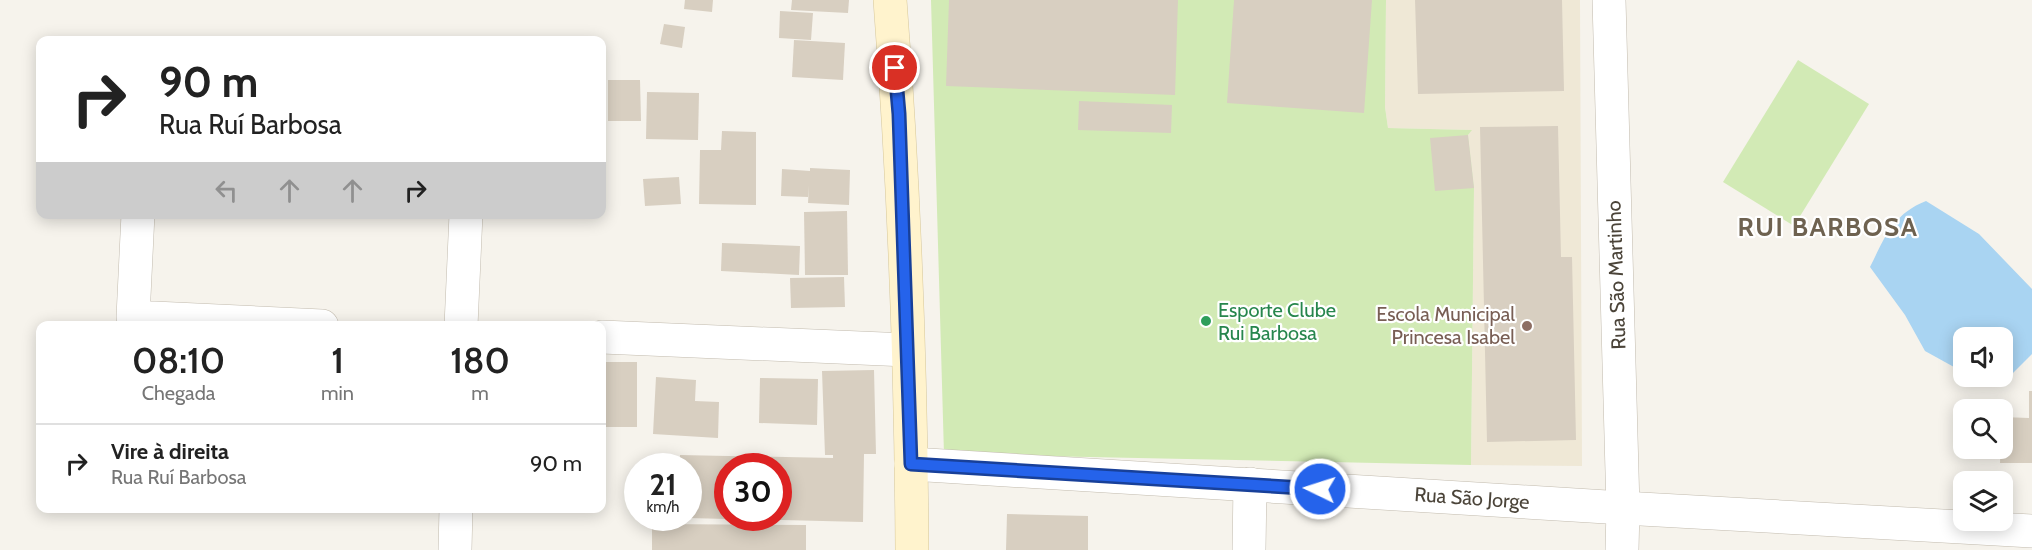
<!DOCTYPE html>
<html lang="pt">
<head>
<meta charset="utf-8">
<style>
	:root { --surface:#fff; --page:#f6f6f6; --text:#222; --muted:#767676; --line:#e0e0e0 }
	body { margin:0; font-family:Cabin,sans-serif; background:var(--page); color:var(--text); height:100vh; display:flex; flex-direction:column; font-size:22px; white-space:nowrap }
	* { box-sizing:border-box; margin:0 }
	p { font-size:20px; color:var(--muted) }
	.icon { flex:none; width:33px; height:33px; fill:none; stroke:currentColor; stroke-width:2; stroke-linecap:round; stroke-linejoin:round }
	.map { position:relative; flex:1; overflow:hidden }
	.panel { position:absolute; left:36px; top:321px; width:570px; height:192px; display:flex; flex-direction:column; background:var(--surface); border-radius:12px; box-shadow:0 3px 15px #0003 }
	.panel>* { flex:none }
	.top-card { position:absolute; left:36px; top:36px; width:570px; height:183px; border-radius:12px; box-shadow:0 3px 15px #0003; background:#fff; color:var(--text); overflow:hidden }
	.controls { position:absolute; left:1953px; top:327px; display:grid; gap:12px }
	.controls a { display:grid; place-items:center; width:60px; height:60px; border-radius:12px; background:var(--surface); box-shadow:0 3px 15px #0003; font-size:30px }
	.speed { position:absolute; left:624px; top:453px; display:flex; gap:12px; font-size:30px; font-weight:700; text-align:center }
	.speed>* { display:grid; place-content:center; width:78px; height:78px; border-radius:50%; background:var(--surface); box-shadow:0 3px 15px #0003; line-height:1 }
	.speed small { font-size:15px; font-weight:400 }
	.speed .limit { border:9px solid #d22; background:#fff; color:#111 }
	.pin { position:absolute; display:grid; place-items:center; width:51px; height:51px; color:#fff; margin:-26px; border:3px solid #fff; border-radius:50%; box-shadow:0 2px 6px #0007 }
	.me { position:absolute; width:66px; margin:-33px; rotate:274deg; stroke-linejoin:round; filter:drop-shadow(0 0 4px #0008) }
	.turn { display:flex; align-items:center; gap:21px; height:126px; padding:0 24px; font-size:27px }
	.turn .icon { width:78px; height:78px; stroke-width:2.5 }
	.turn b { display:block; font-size:42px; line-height:51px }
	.lanes { display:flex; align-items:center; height:57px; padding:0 24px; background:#0003; justify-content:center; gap:30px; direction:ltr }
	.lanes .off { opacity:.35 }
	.eta { display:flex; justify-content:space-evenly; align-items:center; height:102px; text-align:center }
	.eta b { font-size:36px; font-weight:600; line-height:42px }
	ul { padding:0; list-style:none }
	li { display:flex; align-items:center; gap:18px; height:78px; padding:0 24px; border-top:2px solid var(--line) }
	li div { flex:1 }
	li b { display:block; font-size:22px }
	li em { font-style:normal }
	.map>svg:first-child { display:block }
	.education { fill:#efe8d6 }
	.green { fill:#d2eab5 }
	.water { fill:#a9d4f2 }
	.building { fill:#d8cfc1 }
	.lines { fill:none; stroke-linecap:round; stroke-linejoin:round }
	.minor-casing { stroke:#c2bbae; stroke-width:34 }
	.secondary-casing { stroke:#d6c79b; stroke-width:34 }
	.minor { stroke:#fff; stroke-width:33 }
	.secondary { stroke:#fff3cd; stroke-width:33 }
	.route-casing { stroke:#184099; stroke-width:15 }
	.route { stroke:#2563eb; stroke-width:10 }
	.leisure-dot { fill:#2e9e5b; stroke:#fff; stroke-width:2 }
	.education-dot { fill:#8d6e63; stroke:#fff; stroke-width:2 }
	.labels { text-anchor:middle; stroke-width:4.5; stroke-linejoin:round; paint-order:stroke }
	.street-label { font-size:20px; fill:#4b4439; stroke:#fff }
	.leisure-label { font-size:20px; fill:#27864d; stroke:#fff; text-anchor:start }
	.education-label { font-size:20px; fill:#785e54; stroke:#fff; text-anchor:end }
	.district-label { font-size:26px; font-weight:bold; letter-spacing:1.5px; fill:#6e6250; stroke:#fff }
</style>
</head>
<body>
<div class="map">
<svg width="2032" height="550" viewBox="0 0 2032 550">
	<rect width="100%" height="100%" fill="#f6f3ec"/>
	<path class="education" d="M1386,0H1580L1582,466L1471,465L1474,188L1468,135L1471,130L1388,128L1385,107Z"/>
	<g class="green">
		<path d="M931,0H1386L1385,107L1388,128L1472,130L1468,135L1474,188L1471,465L944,454Z"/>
		<path d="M1798,60L1869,104L1794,226L1723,182Z"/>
	</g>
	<path class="water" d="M1926,201L1979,234L2032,289V354L2005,381L1981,377L2002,376V338H1964L1963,372L1925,351L1905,315L1870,267C1885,237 1893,214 1926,201Z"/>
	<g class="building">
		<path d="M685,0H713L712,12L684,9Z"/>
		<path d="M792,0H849L848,13L791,10Z"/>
		<path d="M949,0H1178L1175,95L946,86Z"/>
		<path d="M1234,0H1372L1364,113L1227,103Z"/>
		<path d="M1415,0H1562L1564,91L1418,94Z"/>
		<path d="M780,11L813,13L811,40L779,38Z"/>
		<path d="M664,24L685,27L682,48L660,44Z"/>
		<path d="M794,40L845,43L843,80L792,77Z"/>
		<path d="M608,80H640L641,121H608Z"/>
		<path d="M647,92L699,93L698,140L646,139Z"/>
		<path d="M1079,101L1172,105L1171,133L1078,130Z"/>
		<path d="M1558,126L1561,257H1572L1576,440L1487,442L1480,127Z"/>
		<path d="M722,131L756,132V205L699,204L700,150H721Z"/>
		<path d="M1468,135L1474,188L1435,191L1430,138Z"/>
		<path d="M810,168L850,170L849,205L808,203L809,185L808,197L781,196L782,169L810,171Z"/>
		<path d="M679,177L681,204L645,206L643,179Z"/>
		<path d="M847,211L848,275H805L804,212Z"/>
		<path d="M722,243L800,246L799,275L721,271Z"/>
		<path d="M844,277L845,307L791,308L790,278Z"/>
		<rect x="602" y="362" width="35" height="65"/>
		<path d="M874,370L876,454H864L863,522L736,519V518H778V466H728V519L688,518V466H680V455L833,458V455H825L822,371Z"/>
		<path d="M656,377L696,380L695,401L719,402L718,438L653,434Z"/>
		<path d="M760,378L818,379L817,425L759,423Z"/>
		<path d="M2029,391H2032V463H2000L2002,417L2029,418Z"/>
		<path d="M1007,514L1088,516V550H1006Z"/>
		<path d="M652,524L806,525V550H652Z"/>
	</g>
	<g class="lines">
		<g class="minor-casing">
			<g id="minor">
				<path d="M1609,0L1623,508L1622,550"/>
				<path d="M138,214L133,317L322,326"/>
				<path d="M461,326L466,214"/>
				<path d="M602,337L907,350"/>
				<path d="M911,464L1623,508L2032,531"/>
				<path d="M455,550L456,508"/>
				<path d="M1249,550L1250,484"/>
			</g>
		</g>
		<g class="secondary-casing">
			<path id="secondary" d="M890,0C904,183 911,367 912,550"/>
		</g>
		<use href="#minor" class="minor"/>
		<use href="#secondary" class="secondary"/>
	</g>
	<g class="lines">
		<g class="route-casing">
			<path id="route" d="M895,68L899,114L911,464L1320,489"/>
		</g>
		<use href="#route" class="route"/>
	</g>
	<circle class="leisure-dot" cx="1206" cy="321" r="6"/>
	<circle class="education-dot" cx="1527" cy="326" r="6"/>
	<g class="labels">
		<g class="street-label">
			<text transform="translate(1616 275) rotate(-92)" y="7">Rua São Martinho</text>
			<text transform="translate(1472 498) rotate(4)" y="7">Rua São Jorge</text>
		</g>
		<g class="leisure-label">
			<text x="1218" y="317">Esporte Clube<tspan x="1218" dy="23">Rui Barbosa</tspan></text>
		</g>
		<g class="education-label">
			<text x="1515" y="321">Escola Municipal<tspan x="1515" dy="23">Princesa Isabel</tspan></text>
		</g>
		<g class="district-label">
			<text x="1828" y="236">RUI BARBOSA</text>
		</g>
	</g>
</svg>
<div class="controls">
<a><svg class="icon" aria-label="sound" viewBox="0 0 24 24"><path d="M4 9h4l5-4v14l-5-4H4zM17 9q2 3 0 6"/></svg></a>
<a><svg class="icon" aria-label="search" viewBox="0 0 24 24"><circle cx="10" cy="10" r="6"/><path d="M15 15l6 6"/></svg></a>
<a><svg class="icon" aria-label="layers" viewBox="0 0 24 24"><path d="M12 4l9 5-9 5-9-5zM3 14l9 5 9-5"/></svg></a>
</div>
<div class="speed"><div>21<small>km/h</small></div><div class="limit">30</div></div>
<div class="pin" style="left:895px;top:68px;background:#d93025"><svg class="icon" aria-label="arrive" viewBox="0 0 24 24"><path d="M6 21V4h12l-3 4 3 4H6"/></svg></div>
<svg class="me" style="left:1320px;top:489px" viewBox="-20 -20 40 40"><circle r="17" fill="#2563eb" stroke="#fff" stroke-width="3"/><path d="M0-11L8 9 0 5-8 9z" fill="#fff"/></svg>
<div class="top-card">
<div class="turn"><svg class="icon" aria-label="right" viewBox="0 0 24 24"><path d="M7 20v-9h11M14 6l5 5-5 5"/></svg><div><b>90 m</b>Rua Ruí Barbosa</div></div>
<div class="lanes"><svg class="icon off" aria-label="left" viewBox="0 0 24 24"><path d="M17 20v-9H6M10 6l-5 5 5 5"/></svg><svg class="icon off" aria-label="ahead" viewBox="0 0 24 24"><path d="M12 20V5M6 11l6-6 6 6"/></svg><svg class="icon off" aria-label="ahead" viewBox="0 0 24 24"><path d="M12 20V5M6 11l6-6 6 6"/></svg><svg class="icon" aria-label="right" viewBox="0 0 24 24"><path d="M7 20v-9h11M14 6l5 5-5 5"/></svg></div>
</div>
<section class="panel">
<div class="eta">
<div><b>08:10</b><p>Chegada</p></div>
<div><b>1</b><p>min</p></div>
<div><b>180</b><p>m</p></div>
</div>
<ul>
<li><svg class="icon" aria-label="right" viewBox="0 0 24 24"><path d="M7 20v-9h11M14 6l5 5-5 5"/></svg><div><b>Vire à direita</b><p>Rua Ruí Barbosa</p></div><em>90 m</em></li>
</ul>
</section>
</div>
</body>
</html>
